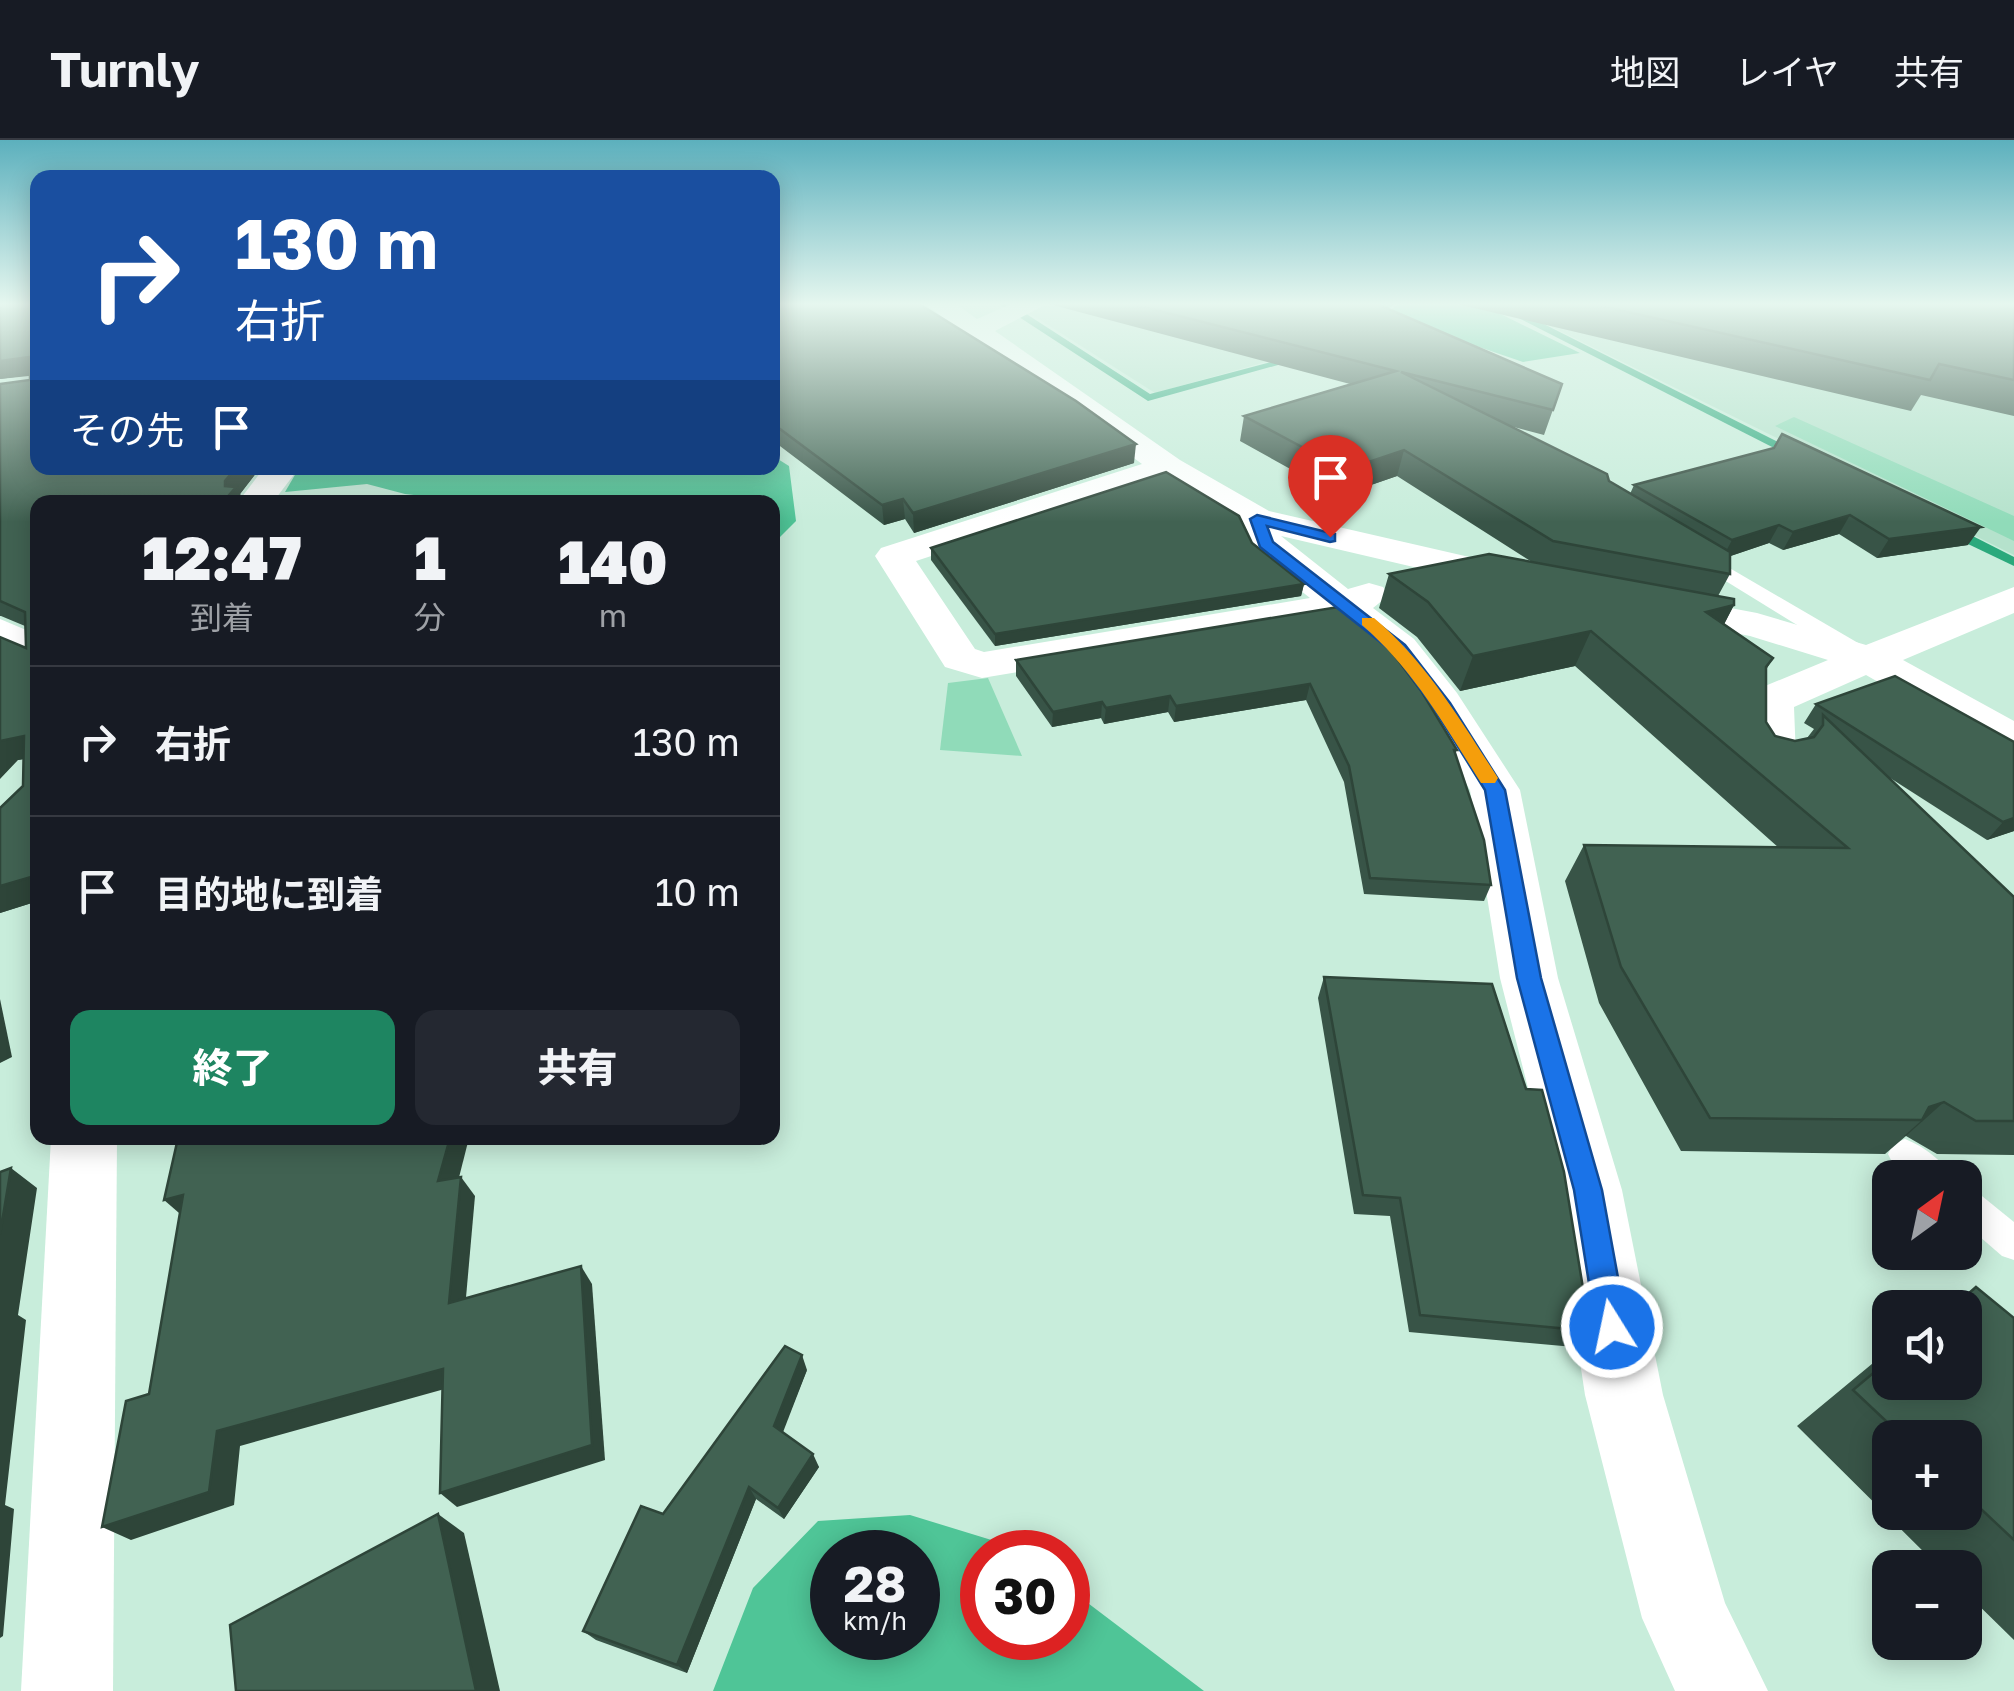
<!DOCTYPE html>
<html lang="ja">
<head>
<meta charset="utf-8">
<style>
	:root { --surface:#171b24; --page:#242831; --text:#f1f3f6; --muted:#9ea1a6; --line:#363941; --accent:#1e8561 }
	body { margin:0; font-family:"Golos Text","Noto Sans JP",sans-serif; background:var(--page); color:var(--text); height:100vh; display:flex; flex-direction:column; font-size:38px; white-space:nowrap }
	* { box-sizing:border-box; margin:0 }
	p { font-size:32px; color:var(--muted) }
	.icon { flex:none; width:55px; height:55px; fill:none; stroke:currentColor; stroke-width:2; stroke-linecap:round; stroke-linejoin:round }
	.map { position:relative; flex:1; overflow:hidden }
	.side { position:absolute; left:30px; top:355px; width:750px; height:650px; display:flex; flex-direction:column; background:var(--surface); border-radius:20px; box-shadow:0 5px 25px #0003 }
	.side>* { flex:none }
	.top-card { position:absolute; left:30px; top:30px; width:750px; height:305px; border-radius:20px; box-shadow:0 5px 25px #0003; background:#1a4fa0; color:#fff; overflow:hidden }
	.needle { width:65px; rotate:33deg }
	.buttons { position:absolute; left:1872px; top:1020px; display:grid; gap:20px }
	.buttons a { display:grid; place-items:center; width:110px; height:110px; border-radius:20px; background:var(--surface); box-shadow:0 5px 25px #0003; font-size:50px }
	.speed { position:absolute; left:810px; top:1390px; display:flex; gap:20px; font-size:50px; font-weight:700; text-align:center }
	.speed>* { display:grid; place-content:center; width:130px; height:130px; border-radius:50%; background:var(--surface); box-shadow:0 5px 25px #0003; line-height:1 }
	.speed small { font-size:25px; font-weight:400 }
	.speed .limit { border:15px solid #d22; background:#fff; color:#111 }
	.pin { position:absolute; display:grid; place-items:center; width:85px; height:85px; color:#fff; margin:-102px -42px; border-radius:50% 50% 50% 0; rotate:-45deg; box-shadow:0 0 10px #0007 }
	.pin .icon { rotate:45deg }
	.me { position:absolute; width:110px; margin:-55px; rotate:350deg; stroke-linejoin:round; filter:drop-shadow(0 0 8px #0008) }
	.turn { display:flex; align-items:center; gap:35px; height:210px; padding:0 40px; font-size:45px }
	.turn .icon { width:130px; height:130px; stroke-width:2.5 }
	.turn b { display:block; font-size:70px; line-height:85px }
	.then { display:flex; align-items:center; height:95px; padding:0 40px; background:#0003; gap:20px; font-size:38px }
	.eta { display:flex; justify-content:space-evenly; align-items:center; height:170px; text-align:center }
	.eta b { font-size:60px; font-weight:800; line-height:70px }
	.action { display:flex; gap:20px; margin-top:auto; padding:20px 40px }
	.action a { flex:1; height:115px; border-radius:20px; background:var(--accent); color:#fff; font-size:40px; font-weight:800; line-height:115px; text-align:center }
	.action a+a { background:var(--page); color:var(--text) }
	ul { padding:0; list-style:none }
	li { display:flex; align-items:center; gap:30px; height:150px; padding:0 40px; border-top:2px solid var(--line) }
	li div { flex:1 }
	li b { display:block; font-size:38px }
	li em { font-style:normal }
	header { display:flex; align-items:center; gap:60px; box-sizing:border-box; height:140px; padding:0 50px; background:var(--surface); border-bottom:2px solid var(--line) }
	header strong { font-size:48px }
	nav { display:flex; gap:55px; margin-inline-start:auto; font-size:35px }
	.map>svg:first-child { display:block }
	.built { fill:#b5e2cc }
	.green { fill:#90dbb9 }
	.forest { fill:#4fc597; fill-rule:evenodd }
	.lines { fill:none; stroke-linecap:round; stroke-linejoin:round }
	.stream { fill:#2ba97c; fill-rule:evenodd }
	.lane { fill:#fff; fill-rule:evenodd }
	.street { fill:#fff; fill-rule:evenodd }
	.wall { fill:#385447; fill-rule:evenodd }
	.shaded-wall { fill:#2e4539 }
	.building { fill:#416252; stroke:#2e4539; stroke-width:2.5 }
	.route { fill:#1a73e8; stroke:#114b97; stroke-width:2.5 }
	.slow { fill:#f59e0b }
</style>
</head>
<body>
<header>
<strong>Turnly</strong>
<nav><a>地図</a><a>レイヤ</a><a>共有</a></nav>
</header>
<div class="map">
<svg width="2014" height="1551" viewBox="0 0 2014 1551">
	<rect width="100%" height="100%" fill="#c8eddb"/>
	<g class="built">
		<path d="M1015,164H1381L1316,208L1155,253Z"/>
		<path d="M1505,164H2014V415Z"/>
	</g>
	<g class="green">
		<path d="M1794,277L2014,376V401L1775,286Z"/>
		<path d="M988,538L1022,616L940,610L948,543Z"/>
	</g>
	<g class="forest">
		<path d="M1399,164H1480L1580,213L1523,222L1447,196L1335,211Z"/>
		<path d="M773,316L789,326L796,381L773,404L772,362H476L405,354L367,344L285,352L299,328H772Z"/>
		<path d="M910,1375L1011,1406L1020,1412H982V1498H1068V1448L1204,1551H713L753,1448L818,1381ZM832,1412H918V1498H832Z"/>
	</g>
	<g class="lines">
		<g class="stream">
			<path d="M999,164H1011L1150,254L1298,215L1303,218L1148,261Z"/>
			<path d="M1383,164H1395L1365,185H1359V181Z"/>
			<path d="M1491,164H1504L1804,315L1794,318Z"/>
			<path d="M1945,387H1955L2014,417V426L1945,393Z"/>
		</g>
		<g class="lane">
			<path d="M1697,409L1865,507L1868,512L1865,517H1849L1690,419V411Z"/>
			<path d="M1905,999C1923,1006 1943,1020 1951,1038H1909L1893,1024L1888,1014L1893,1004Z"/>
			<path d="M1965,1047L1977,1052L2014,1082V1120L2002,1116L1965,1084Z"/>
		</g>
		<g class="street">
			<path d="M925,164H956L977,179L1011,164H1047L995,191L1180,320L1269,371L1526,430L1532,438L1526,446L1512,450L1281,396L1348,449L1369,443L1383,447L1389,455L1373,468L1414,499L1457,553L1520,650L1558,838L1622,1050L1663,1255L1725,1463L1768,1551H1675L1642,1478L1585,1255L1554,1050L1500,838L1470,650L1420,566L1384,517L1335,478L982,538L945,527L875,416L881,408L1142,324ZM1165,339L1240,385L1252,412L1310,458L984,512L975,509L916,421Z"/>
			<path d="M264,328H299L273,362H238Z"/>
			<path d="M2014,447V473L1903,520L2014,581V615L1997,610L1866,535L1794,567L1796,618L1789,629L1772,633L1755,629L1748,618L1749,562L1765,546L1828,520L1750,496L1642,475L1636,466L1642,457L1656,454L1757,473L1866,505Z"/>
			<path d="M0,479L38,495V526L0,509Z"/>
			<path d="M51,998H117L113,1551H21Z"/>
		</g>
	</g>
	<g class="wall">
		<path d="M38,164V328H260L240,354L244,362H38V761L0,773L2,667L23,646V619L18,620L26,508L25,486L1,476H0V244L30,240V235L0,239Z"/>
		<path d="M772,164L1134,323L914,393L905,379L884,385L772,300Z"/>
		<path d="M1049,164H1377L1562,244L1544,295L1510,286L1630,354L1634,345L1774,308L1968,405L1877,418L1839,394L1783,410L1769,403L1730,416V434L1718,456L1734,465L1724,484L1773,518L1766,530V582L1775,596L1795,601L1807,598L1814,589L1804,583L1816,564L2014,602V691L1987,700L1887,636L2014,757V1015L1937,1014L1906,996L1885,1014L1681,1011L1599,863L1565,741L1584,705L1779,708L1575,526L1460,551L1417,497L1379,468L1389,434L1532,422L1397,336L1339,356L1240,301L1244,276L1350,244Z"/>
		<path d="M1457,164H2014V276L1921,255L1911,271Z"/>
		<path d="M1252,403L1304,444L1301,456L995,506L931,420V408Z"/>
		<path d="M1338,467L1457,610L1455,614L1491,745L1484,761L1364,754L1344,642L1306,560L1174,582L1168,572L1104,584L1101,578L1052,587L1016,536V520Z"/>
		<path d="M1324,837L1590,1191L1574,1207L1409,1192L1390,1076L1354,1074L1318,858Z"/>
		<path d="M1976,1147L2014,1178V1500L1965,1452V1428H1940L1797,1286L1890,1209V1242L1965,1168H1946ZM1890,1298H1965V1372H1890Z"/>
		<path d="M807,1230L782,1292L819,1327L784,1379L756,1359L687,1533L596,1500L583,1491L663,1374Z"/>
	</g>
	<g class="shaded-wall">
		<path d="M30,217L38,235L0,239V221Z"/>
		<path d="M1136,304L1134,323L914,393L913,373Z"/>
		<path d="M1404,310L1397,336L1339,356L1345,330Z"/>
		<path d="M236,328H260L240,354L244,362H223L225,341Z"/>
		<path d="M903,359L905,379L884,385L882,365Z"/>
		<path d="M1850,375L1839,394L1783,410L1793,392Z"/>
		<path d="M1779,385L1769,403L1722,419L1732,400Z"/>
		<path d="M1981,387L1968,405L1877,418L1889,399Z"/>
		<path d="M1304,444L1301,456L995,506V494Z"/>
		<path d="M1734,465L1716,500L1706,472Z"/>
		<path d="M1591,491L1575,526L1460,551L1473,516Z"/>
		<path d="M1310,544L1306,560L1174,582L1176,566Z"/>
		<path d="M1170,556L1168,572L1104,584L1106,568Z"/>
		<path d="M1102,562L1101,578L1052,587L1053,572Z"/>
		<path d="M24,596L38,617L18,620L0,639V601Z"/>
		<path d="M2014,678V691L1987,700L2003,682Z"/>
		<path d="M38,735V761L0,773V746Z"/>
		<path d="M0,859L12,917L0,923Z"/>
		<path d="M1944,962L1906,996H1904L1922,980L1929,967Z"/>
		<path d="M450,998H469L453,1061L438,1041Z"/>
		<path d="M11,1028L37,1048L18,1175L26,1180L5,1365L14,1369L3,1496L0,1498V1094Z"/>
		<path d="M461,1037L475,1056L464,1180L449,1163Z"/>
		<path d="M183,1055L186,1079L164,1060Z"/>
		<path d="M581,1126L592,1144L605,1320L457,1367L440,1353Z"/>
		<path d="M802,1215L807,1230L780,1300L774,1286Z"/>
		<path d="M443,1229L459,1245L240,1306L234,1365L131,1400L102,1387L217,1291Z"/>
		<path d="M813,1314L819,1327L784,1379L778,1368Z"/>
		<path d="M749,1347L756,1359L687,1533L677,1525Z"/>
		<path d="M438,1374L464,1393L500,1551H476Z"/>
	</g>
	<g class="building">
		<path d="M0,164H38V328H236L225,341V346L236,347L223,362H38V735L0,746V668L23,646L24,596L0,601V497L26,508L25,472L0,461V244L30,240V217L0,221Z"/>
		<path d="M772,164H919L1076,261L1136,304L913,373L903,359L882,365L772,283Z"/>
		<path d="M1132,164H1377L1562,244L1553,270L1401,232L1607,334L1609,341L1730,412V434L1553,401L1404,310L1345,330L1244,276L1396,231Z"/>
		<path d="M1592,164H2014V240L1939,224L1930,240Z"/>
		<path d="M1782,294L1981,387L1889,399L1850,375L1793,392L1779,385L1732,400L1634,345L1774,308Z"/>
		<path d="M1166,332L1239,376L1252,403L1304,444L995,494L931,408Z"/>
		<path d="M1489,414L1734,459V465L1706,472L1773,518L1766,527V582L1775,596L1795,601L1814,597L1823,585V575L2014,757V981H1976L1944,962L1929,967L1922,980L1710,978L1621,827L1584,705L1848,708L1591,491L1473,516L1428,462L1389,434Z"/>
		<path d="M1338,467L1386,504L1422,552L1457,610H1454L1484,700L1491,745L1370,738L1349,626L1310,544L1176,566L1170,556L1106,568L1102,562L1053,572L1016,520Z"/>
		<path d="M1895,536L2014,602V678L2003,682L1816,564Z"/>
		<path d="M1324,837L1492,844L1526,949L1542,950L1564,1032L1590,1191L1420,1175L1400,1058L1363,1055Z"/>
		<path d="M178,998H450L438,1041L461,1037L449,1163L581,1126L592,1305L440,1353L443,1229L217,1291L209,1352L102,1387L126,1261L149,1254L183,1055L164,1060Z"/>
		<path d="M11,1028L0,1094V1032Z"/>
		<path d="M1976,1147L2014,1178V1400L1965,1354V1298H1904L1853,1250L1890,1219V1242H1965V1168H1952Z"/>
		<path d="M785,1206L802,1215L774,1286L813,1314L778,1368L749,1347L677,1525L583,1491L641,1366L663,1374Z"/>
		<path d="M438,1374L476,1551H236L230,1485Z"/>
	</g>
	<linearGradient id="sky" x2="0" y2="1"><stop stop-color="#5cb0bd"/><stop offset="0.43" stop-color="#e6f7ef"/><stop offset="1" stop-color="#e6f7ef" stop-opacity="0"/></linearGradient>
	<rect width="2014" height="382" fill="url(#sky)"/>
	<path class="route" d="M1257,375L1335,394V401L1330,402L1267,386L1273,402L1405,505L1450,563L1505,650L1541,838L1602,1050L1627,1187L1623,1198L1612,1202L1601,1198L1596,1187L1574,1050L1517,838L1485,650L1432,565L1393,512L1260,407L1250,379Z"/>
	<path class="slow" d="M1362,478H1374C1427,523 1461,581 1498,638L1495,643H1481C1445,586 1414,530 1362,485Z"/>
</svg>
<div class="buttons">
<a><svg class="needle" viewBox="-14 -14 28 28"><path d="M0-13l5 13h-10z" fill="#e53935"/><path d="M0 13l5-13h-10z" fill="#9ea1a6"/></svg></a>
<a><svg class="icon" aria-label="sound" viewBox="0 0 24 24"><path d="M4 9h4l5-4v14l-5-4H4zM17 9q2 3 0 6"/></svg></a>
<a>+</a>
<a>−</a>
</div>
<div class="speed"><div>28<small>km/h</small></div><div class="limit">30</div></div>
<div class="pin" style="left:1330px;top:397px;background:#d93025"><svg class="icon" aria-label="arrive" viewBox="0 0 24 24"><path d="M6 21V4h12l-3 4 3 4H6"/></svg></div>
<svg class="me" style="left:1612px;top:1187px" viewBox="-20 -20 40 40"><circle r="17" fill="#1a73e8" stroke="#fff" stroke-width="3"/><path d="M0-11L8 9 0 5-8 9z" fill="#fff"/></svg>
<div class="top-card">
<div class="turn"><svg class="icon" aria-label="right" viewBox="0 0 24 24"><path d="M7 20v-9h11M14 6l5 5-5 5"/></svg><div><b>130 m</b>右折</div></div>
<div class="then">その先<svg class="icon" aria-label="arrive" viewBox="0 0 24 24"><path d="M6 21V4h12l-3 4 3 4H6"/></svg></div>
</div>
<section class="side">
<div class="eta">
<div><b>12:47</b><p>到着</p></div>
<div><b>1</b><p>分</p></div>
<div><b>140</b><p>m</p></div>
</div>
<ul>
<li><svg class="icon" aria-label="right" viewBox="0 0 24 24"><path d="M7 20v-9h11M14 6l5 5-5 5"/></svg><div><b>右折</b></div><em>130 m</em></li>
<li><svg class="icon" aria-label="arrive" viewBox="0 0 24 24"><path d="M6 21V4h12l-3 4 3 4H6"/></svg><div><b>目的地に到着</b></div><em>10 m</em></li>
</ul>
<div class="action"><a>終了</a><a>共有</a></div>
</section>
</div>
</body>
</html>
